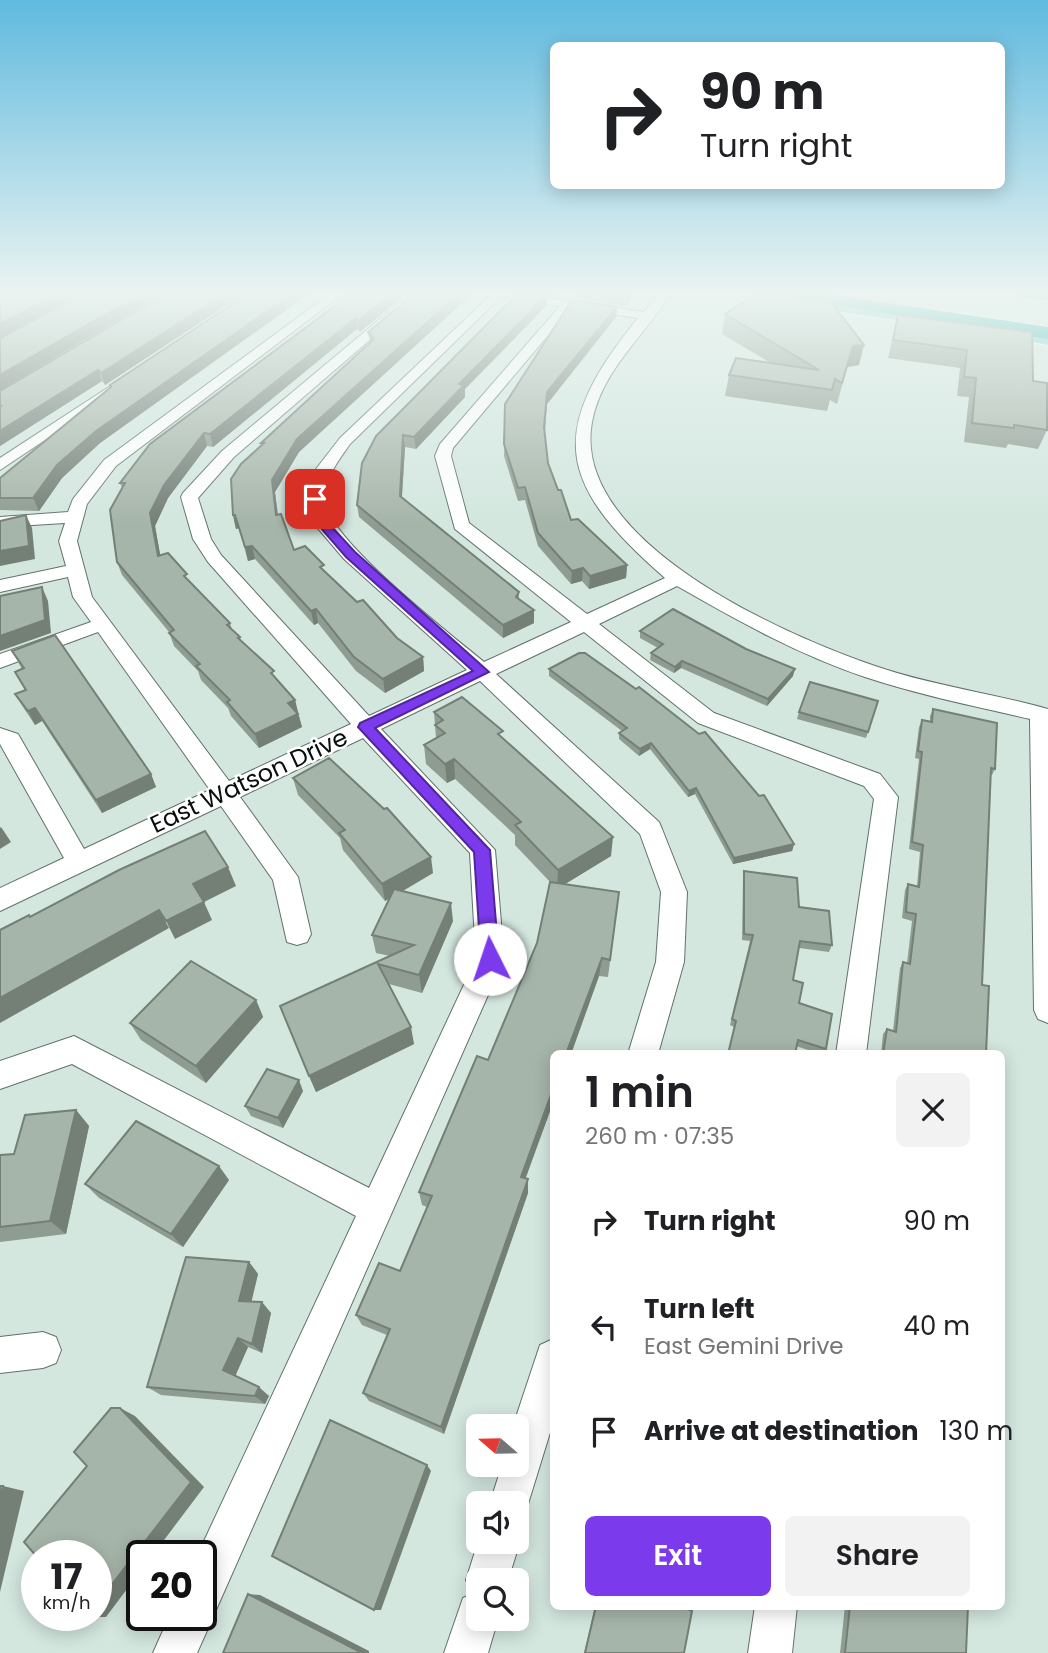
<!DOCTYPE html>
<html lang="en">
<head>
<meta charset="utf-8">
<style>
	:root { --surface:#fff; --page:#f2f2f2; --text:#202124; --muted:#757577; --accent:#7c3aed }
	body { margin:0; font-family:Poppins,sans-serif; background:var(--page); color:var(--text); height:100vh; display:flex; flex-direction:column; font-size:26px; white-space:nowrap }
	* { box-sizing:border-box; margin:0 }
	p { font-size:23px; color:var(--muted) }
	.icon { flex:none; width:38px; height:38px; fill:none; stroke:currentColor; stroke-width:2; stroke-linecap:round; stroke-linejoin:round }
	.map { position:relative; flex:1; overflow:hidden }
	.sheet { position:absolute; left:550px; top:1050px; width:455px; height:560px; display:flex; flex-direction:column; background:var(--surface); border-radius:10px; box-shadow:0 4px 18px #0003 }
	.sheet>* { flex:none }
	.banner { position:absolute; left:550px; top:42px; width:455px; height:147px; border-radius:10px; box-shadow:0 4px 18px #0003; background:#fff; color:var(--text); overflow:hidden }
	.needle { width:46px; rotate:290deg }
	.fabs { position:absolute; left:466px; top:1414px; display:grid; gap:14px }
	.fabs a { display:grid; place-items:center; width:63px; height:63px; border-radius:10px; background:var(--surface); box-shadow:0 4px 18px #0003; font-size:35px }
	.speed { position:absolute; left:21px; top:1540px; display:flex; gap:14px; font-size:35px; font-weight:700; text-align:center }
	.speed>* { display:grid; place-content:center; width:91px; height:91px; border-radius:50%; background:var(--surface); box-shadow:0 4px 18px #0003; line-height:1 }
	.speed small { font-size:18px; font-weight:400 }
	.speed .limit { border:4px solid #111; border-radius:10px; background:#fff; color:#111 }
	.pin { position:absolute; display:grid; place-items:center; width:60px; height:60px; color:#fff; margin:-30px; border-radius:14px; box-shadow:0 4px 10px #0006 }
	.me { position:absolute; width:77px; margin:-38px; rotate:356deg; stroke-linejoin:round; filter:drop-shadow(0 0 5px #0008) }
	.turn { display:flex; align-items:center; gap:24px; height:147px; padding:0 35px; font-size:32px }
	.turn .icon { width:91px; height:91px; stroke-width:2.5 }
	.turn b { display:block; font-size:49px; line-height:60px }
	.round { display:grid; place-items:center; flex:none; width:74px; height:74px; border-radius:10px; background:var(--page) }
	.headline { display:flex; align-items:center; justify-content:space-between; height:119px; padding:0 35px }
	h1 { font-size:42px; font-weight:600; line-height:52px }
	.primary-button { display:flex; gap:14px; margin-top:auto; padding:14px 35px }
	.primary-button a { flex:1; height:80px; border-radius:10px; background:var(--accent); color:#fff; font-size:28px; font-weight:600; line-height:80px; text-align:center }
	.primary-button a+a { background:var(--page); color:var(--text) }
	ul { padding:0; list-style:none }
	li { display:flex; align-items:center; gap:21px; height:105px; padding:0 35px }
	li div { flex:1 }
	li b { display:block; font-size:26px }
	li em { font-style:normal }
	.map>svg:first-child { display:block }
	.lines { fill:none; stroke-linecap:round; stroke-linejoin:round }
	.minor-casing { stroke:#60726a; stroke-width:2 }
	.major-casing { stroke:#fff; stroke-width:2 }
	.highway-casing { stroke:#fff; stroke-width:2 }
	.minor { fill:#fff; fill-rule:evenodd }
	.major { fill:#67cbc5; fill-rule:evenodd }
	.highway { fill:#02a89e; fill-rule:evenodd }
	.wall { fill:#8f9c91 }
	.shaded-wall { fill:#747f76 }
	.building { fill:#a6b5a9; stroke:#747f76; stroke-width:2 }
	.route { fill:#7c3aed; stroke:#51269a; stroke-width:2 }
	.labels { text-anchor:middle; stroke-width:5; stroke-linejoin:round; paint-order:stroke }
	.street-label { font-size:24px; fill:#070e0b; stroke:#fff }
</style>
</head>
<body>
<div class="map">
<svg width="1048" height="1653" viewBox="0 0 1048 1653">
	<rect width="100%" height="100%" fill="#d3e7df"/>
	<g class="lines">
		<g class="minor-casing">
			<g id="minor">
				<path d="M331,293H344L116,466L87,504L77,541L92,597L229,781L351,724L208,562L193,539L181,497L183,493L222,451L411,293H424L234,457L198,498L211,539L221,555L369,716L467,670L344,559L316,526L307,499L316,469L340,438L493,293H505L350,444C339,460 326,476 324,497C321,534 453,636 484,662L571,622L455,529L435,456L440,444L560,306L509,298V293L644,312L659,293H671C646,335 602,369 592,422C570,542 788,637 878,667C934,686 992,693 1048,709V1023L1038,1019L1034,1010L1030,719C975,706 919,695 865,677C799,655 738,621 677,586L599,624L714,713L880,774L898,797L866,1054H836L874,799L864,786L698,723L584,632L496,674L659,822L662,829L687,892L684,962L658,1054H628L656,962L661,892L640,834L480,681L381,729L495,850L504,959L216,1610L212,1612L214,1615L197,1653H153L170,1615H201V1556H197L356,1216L72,1064L0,1089V1061L74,1036L369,1188L476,959L470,853L363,738L240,797L298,877L311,934L307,942L297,945L287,942L273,880L221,806L0,911V888L64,858L0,744V728L18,734L84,849L210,790L98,632L0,668V654L91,622L73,597L68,577L0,592V580L66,566L59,541L65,523L0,527V517L68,512L73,499L104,460ZM571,308L638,318C546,431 557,484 665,578L587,614L469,523L451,456L453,448Z"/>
				<path d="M118,381L125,385L123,388L0,470V458Z"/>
				<path d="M43,1332L56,1337L61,1350L56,1363L43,1368L0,1373V1337Z"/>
				<path d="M553,1339V1423L524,1517L516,1521V1503H490L502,1465H516V1426H513L540,1345Z"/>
				<path d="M516,1534L520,1542L508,1580H478V1619H498L488,1653H444L463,1598L472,1594L466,1580L478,1542H516Z"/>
				<path d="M755,1606H797L792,1653H748Z"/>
			</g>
		</g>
		<g class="major-casing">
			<g id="major">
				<path d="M733,293H768L937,316L945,321L937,326L740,297Z"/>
				<path d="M993,325L1048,335V345L987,333L985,330Z"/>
			</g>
		</g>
		<g class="highway-casing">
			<g id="highway">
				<path d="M782,293H822L1048,327V339L791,298Z"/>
				<path d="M1015,293H1048V301L1018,297Z"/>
			</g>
		</g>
		<use href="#minor" class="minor"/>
		<use href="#major" class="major"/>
		<use href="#highway" class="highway"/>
	</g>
	<g class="wall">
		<path d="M167,293H245L105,385L102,381L0,446V391Z"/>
		<path d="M249,293H310L100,443L62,478L39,511L0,510V478L111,387L110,385Z"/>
		<path d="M352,293H407L360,332L357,329L213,447L207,446L168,498L155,526L160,555L190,581L230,623L232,630L240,637L241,641L295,700L302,727L259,748L231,716L228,708L201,680L198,671L174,646L169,632L122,575L117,562L122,488L120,483Z"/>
		<path d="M415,293H473L299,452L275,492L278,514L294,550L325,571L357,602L397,638L423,657L424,671L385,693L356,671L318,623L314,625L255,559L248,561L239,528L236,529L233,515L262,445L261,443L370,343L368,332Z"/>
		<path d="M535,293H559L556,296Z"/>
		<path d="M580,293H635L625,306L579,299Z"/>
		<path d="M546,306L465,389V397L416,449L405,447L402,497L519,592V599L534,610V623L503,638L359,517L357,505L362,463Z"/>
		<path d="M617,307L616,317L547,404L545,432L548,463L571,520L627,565L626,578L589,589L582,581L571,584L538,546L525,500L518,501L504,456L505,404Z"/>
		<path d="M725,314L859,365L847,367L837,404L830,400L827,411L725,396L729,375L769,362L722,334Z"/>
		<path d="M898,315L1033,381L1047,430L1038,449L1008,444L1006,448L964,442L969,397L957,396L960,368L888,358Z"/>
		<path d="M640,631L793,676L767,706L681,668L674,673L650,660L651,653L658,648L640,638Z"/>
		<path d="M12,651L151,774L156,787L102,813L42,721L35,725L23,707L15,694L25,690L15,672L22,669Z"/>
		<path d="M549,669L794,844L792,851L733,864L695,794L688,797L650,749L639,756L619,739V733L622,731L549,676Z"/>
		<path d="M933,709L995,769L992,775H991L982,985L986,1054H881L883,1034L887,1029L893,1031L900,968L903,962L907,963L912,921L902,918L905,890L908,884L917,886L920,852L909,849L919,759L915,758L919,727L922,720L930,722V716Z"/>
		<path d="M434,712L503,738L611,856L565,884L619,892L608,977L599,976L571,1054H553V1103L525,1178L528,1193L444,1434L369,1401L363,1393L387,1335L362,1325L356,1315L400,1271L427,1207L422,1205L419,1192L488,1060L537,943L551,883L515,845V835L455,779L447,783L426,764L424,745L436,738Z"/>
		<path d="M799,712L868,732L866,738L797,719Z"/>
		<path d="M293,778L433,873L403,891L453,921L422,993L389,984L414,1044L316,1092L280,1006L390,956L376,953L372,935L390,898L385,901L343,850L340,838L298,795Z"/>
		<path d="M744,871L799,907L832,945L829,952L799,948L793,980L799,1003L826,1049L824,1054H820L796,1046L795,1054H728L734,1027L730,1025L750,941L742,940L743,878Z"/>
		<path d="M256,1000L263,1017L206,1083L141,1040L130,1023Z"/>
		<path d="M303,1091L283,1128L251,1116L245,1106Z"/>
		<path d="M76,1110L89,1126L66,1234L0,1242V1155L14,1154Z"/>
		<path d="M229,1180L183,1247L99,1198L85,1184Z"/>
		<path d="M249,1262L258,1274L251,1301L271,1313L262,1353L248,1347L235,1376L269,1396L265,1404L161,1395L147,1387Z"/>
		<path d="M595,1606H682L684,1653H584Z"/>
		<path d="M845,1606H968L966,1653H840Z"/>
	</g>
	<g class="shaded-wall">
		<path d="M59,293H82L0,337V324Z"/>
		<path d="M143,293H164L0,390V375Z"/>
		<path d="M226,293H245L105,385L101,373Z"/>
		<path d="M293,293H310L100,443L62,478L39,511L33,498L57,465L96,431Z"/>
		<path d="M393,293H407L360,332L358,321Z"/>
		<path d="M460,293H473L299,452L275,492L279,528L276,515L272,480L297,439Z"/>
		<path d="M628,293H635L625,306V296Z"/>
		<path d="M546,296V306L465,389V397L416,449L414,437L465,378Z"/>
		<path d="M617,307L616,317L547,404L544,439L547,392Z"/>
		<path d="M356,318L357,329L213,447L210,434Z"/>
		<path d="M864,345L859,365L847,367L837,404L853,346Z"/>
		<path d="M98,370L102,381L0,446V431Z"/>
		<path d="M204,433L207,446L168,498L155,526L163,570L158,556L150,513L164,485Z"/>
		<path d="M403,435L405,447L401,508L400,496Z"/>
		<path d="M26,515L32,528L35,559L0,566V551Z"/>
		<path d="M233,515H235L239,528L236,529Z"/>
		<path d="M252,546L255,559L248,561L245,547Z"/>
		<path d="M627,565L626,578L589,589L590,576Z"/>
		<path d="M583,568L582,581L571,584L572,571Z"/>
		<path d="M42,587L48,601L51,633L0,651V636Z"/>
		<path d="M316,609L318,623L314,625L311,611Z"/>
		<path d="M534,610V623L503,638V625Z"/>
		<path d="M423,657L424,671L385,693L383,679Z"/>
		<path d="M682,661L681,668L674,673L675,667Z"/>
		<path d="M795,669L793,676L767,706L768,699Z"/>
		<path d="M295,700L298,713L292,717L288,703Z"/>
		<path d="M35,708L42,721L35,725L28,711Z"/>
		<path d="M298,714L302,727L259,748L255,734Z"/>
		<path d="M651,743L650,749L639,756L640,749Z"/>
		<path d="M454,759L455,779L447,783L445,764Z"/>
		<path d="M151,774L156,787L102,813L96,800Z"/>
		<path d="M696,788L695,794L688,797L689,791Z"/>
		<path d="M1,827L11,842L0,849V828Z"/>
		<path d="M613,837L611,856L557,889L558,870Z"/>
		<path d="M794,844L792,851L733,864L734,858Z"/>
		<path d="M431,857L433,873L385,901L382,884Z"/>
		<path d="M228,867L236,886L204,902L212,920L175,939L166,921L193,884Z"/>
		<path d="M451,903L453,921L422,993L419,975Z"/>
		<path d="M159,910L169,928L0,1023V998Z"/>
		<path d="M602,958L599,976L571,1054H566Z"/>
		<path d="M256,1000L263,1017L206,1083L196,1066Z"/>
		<path d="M411,1027L414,1044L316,1092L309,1076Z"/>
		<path d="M299,1080L303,1091L283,1128L278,1118Z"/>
		<path d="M553,1089V1103L521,1191V1177Z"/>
		<path d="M76,1110L89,1126L66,1234L50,1221Z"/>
		<path d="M219,1166L229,1180L183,1247L171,1234Z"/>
		<path d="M528,1179V1193L444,1434L441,1427Z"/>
		<path d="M249,1262L258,1274L249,1312L239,1301Z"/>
		<path d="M262,1302L271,1313L262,1353L252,1344Z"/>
		<path d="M238,1338L248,1347L234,1379L223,1370Z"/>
		<path d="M259,1387L269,1396L265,1404L255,1396Z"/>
		<path d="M120,1408L135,1416L204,1487L152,1556H142V1569L106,1617H87L89,1615H96V1605Z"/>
		<path d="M427,1465L431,1471L381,1610H374Z"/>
		<path d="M3,1486L24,1491L0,1592V1499Z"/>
		<path d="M248,1594L260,1595L369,1651V1653H362Z"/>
	</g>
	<g class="building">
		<path d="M3,293H59L0,324V294Z"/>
		<path d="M84,293H143L0,375V338Z"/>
		<path d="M167,293H226L101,373L98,370L0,431V407L1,406H0V391Z"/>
		<path d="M249,293H293L96,431L57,465L33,498H0V478L111,387L110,385Z"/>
		<path d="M352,293H393L358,321L356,318L210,434L204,433L164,485L150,513L158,556L168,553L187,574L184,576L230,623L227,625L240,637L238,638L274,671L271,673L295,700L288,703L298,714L255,734L227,702L230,700L196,666L200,664L169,633L174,630L117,562L110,510L125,483H120L150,444Z"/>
		<path d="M415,293H460L297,439L272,480L276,515L281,514L294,550L305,546L324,565L320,567L357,602L363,600L397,638L423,657L383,679L354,657L316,609L311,611L252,546L245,547L235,515H233L231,479L241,464L264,443H261L374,339L368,332Z"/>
		<path d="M518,293L546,296L465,378L459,384L464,385L414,437L403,435L400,496L519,592L516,597L534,610L503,625L357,505L362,463L376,436Z"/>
		<path d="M605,293H628L625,296Z"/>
		<path d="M758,293L831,302L864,345L853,346L842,383L835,379L832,390L729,375L736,358L819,370L725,314Z"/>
		<path d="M572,300L617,307L547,392L544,427L548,463L558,490H561L571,520L578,519L627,565L590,576L583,568L572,571L538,533L525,487L518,488L504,444L505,404Z"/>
		<path d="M898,315L1032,332L1033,381L1047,383V430L1014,425V428L972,423L976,378L964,377L967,350L893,340Z"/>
		<path d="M26,515L29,546L0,551V521Z"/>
		<path d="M42,587L45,620L0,636V596Z"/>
		<path d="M673,609L746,649L795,669L768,699L682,661L675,667L651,653L663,644L640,631Z"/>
		<path d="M55,635L151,774L96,800L35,708L28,711L15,694L26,690L15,672L24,668L12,651Z"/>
		<path d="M579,653H585L636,689L639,687L699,734L705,732L759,796L764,795L794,844L734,858L696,788L689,791L651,743L640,749L619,733L627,728L549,669Z"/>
		<path d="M810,682L878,701L868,732L799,712Z"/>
		<path d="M462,697L503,731L498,734L613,837L558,870L515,825L521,822L454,759L445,764L424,745L445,733L435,725L443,720L434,712Z"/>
		<path d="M933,709L997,723L995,769L991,768L982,985L989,986L986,1054H883L887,1029L896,1032L903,962L910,964L916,914L906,912L908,884L919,887L923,845L912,842L922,752L918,751L922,720L932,722Z"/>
		<path d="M329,758L384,809L387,808L431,857L382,884L339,833L345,830L293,778Z"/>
		<path d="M205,831L228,867L193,884L204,902L166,921L159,910L0,998V930L29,915L30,917L119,870Z"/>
		<path d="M744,871L797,878L799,907L829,911L832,945L800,941L793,980L803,983L799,1003L832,1014L826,1049L798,1040L795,1054H728L736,1021L732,1019L753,935L744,934Z"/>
		<path d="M550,882L619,892L610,960L602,958L566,1054H553V1089L521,1177L528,1179L441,1427L363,1393L390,1329L356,1315L379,1263L400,1271L432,1196L419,1192L477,1056L488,1060L537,943Z"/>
		<path d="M394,889L451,903L419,975L378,964L411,1027L309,1076L280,1006L414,945L372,935Z"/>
		<path d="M191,961L256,1000L196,1066L130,1023Z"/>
		<path d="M267,1069L299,1080L278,1118L245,1106Z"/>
		<path d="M76,1110L50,1221L0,1227V1155L14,1154L25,1115Z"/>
		<path d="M136,1121L219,1166L171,1234L85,1184Z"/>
		<path d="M186,1257L249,1262L239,1301L262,1302L252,1344L238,1338L223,1370L259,1387L255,1396L147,1387Z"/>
		<path d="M111,1408H120L191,1482L96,1605V1556H37V1557L24,1542L87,1466L74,1452Z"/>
		<path d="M330,1420L427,1465L374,1610L272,1556Z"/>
		<path d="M0,1486H3L0,1499Z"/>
		<path d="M248,1594L362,1653H223Z"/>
		<path d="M596,1606H682L692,1611L684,1653H585Z"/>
		<path d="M850,1606H968L966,1653H845Z"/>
	</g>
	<linearGradient id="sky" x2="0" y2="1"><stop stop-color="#60badf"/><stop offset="0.56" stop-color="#ebf4f1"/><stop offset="1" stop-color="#ebf4f1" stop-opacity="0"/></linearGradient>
	<rect width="1048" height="524" fill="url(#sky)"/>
	<path class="route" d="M315,496L320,499L330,525L355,552L489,672L375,728L490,850L499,959L496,965L490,967L484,965L481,959L474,852L358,727L360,723L473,671L346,557L319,526L310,499Z"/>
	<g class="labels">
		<g class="street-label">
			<text transform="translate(249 781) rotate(-25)" y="8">East Watson Drive</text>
		</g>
	</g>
</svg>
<div class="fabs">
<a><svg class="needle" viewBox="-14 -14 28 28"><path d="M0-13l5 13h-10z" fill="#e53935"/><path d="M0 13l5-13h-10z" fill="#757577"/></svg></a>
<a><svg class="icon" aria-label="sound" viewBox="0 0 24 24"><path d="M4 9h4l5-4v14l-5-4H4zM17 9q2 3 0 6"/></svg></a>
<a><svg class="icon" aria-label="search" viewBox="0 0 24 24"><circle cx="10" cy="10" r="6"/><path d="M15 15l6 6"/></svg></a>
</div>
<div class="speed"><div>17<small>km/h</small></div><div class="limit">20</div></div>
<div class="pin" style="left:315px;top:499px;background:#d93025"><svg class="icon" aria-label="arrive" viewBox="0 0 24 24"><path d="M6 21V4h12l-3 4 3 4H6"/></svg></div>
<svg class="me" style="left:490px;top:959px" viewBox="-20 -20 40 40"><circle r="19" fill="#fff"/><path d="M0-13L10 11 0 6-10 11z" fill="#7c3aed"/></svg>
<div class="banner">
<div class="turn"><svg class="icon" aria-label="right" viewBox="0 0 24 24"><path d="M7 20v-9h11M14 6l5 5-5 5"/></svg><div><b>90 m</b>Turn right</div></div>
</div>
<section class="sheet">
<div class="headline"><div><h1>1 min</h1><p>260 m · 07:35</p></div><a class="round"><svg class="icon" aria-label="close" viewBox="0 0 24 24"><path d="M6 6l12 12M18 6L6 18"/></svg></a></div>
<ul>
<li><svg class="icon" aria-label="right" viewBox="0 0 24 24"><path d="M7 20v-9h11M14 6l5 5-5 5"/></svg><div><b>Turn right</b></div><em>90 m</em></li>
<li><svg class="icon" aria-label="left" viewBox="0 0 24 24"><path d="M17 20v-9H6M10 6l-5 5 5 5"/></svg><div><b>Turn left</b><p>East Gemini Drive</p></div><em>40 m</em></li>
<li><svg class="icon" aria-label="arrive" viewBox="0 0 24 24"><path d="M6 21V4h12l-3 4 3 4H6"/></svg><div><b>Arrive at destination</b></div><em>130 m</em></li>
</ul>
<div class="primary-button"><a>Exit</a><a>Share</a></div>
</section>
</div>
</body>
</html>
